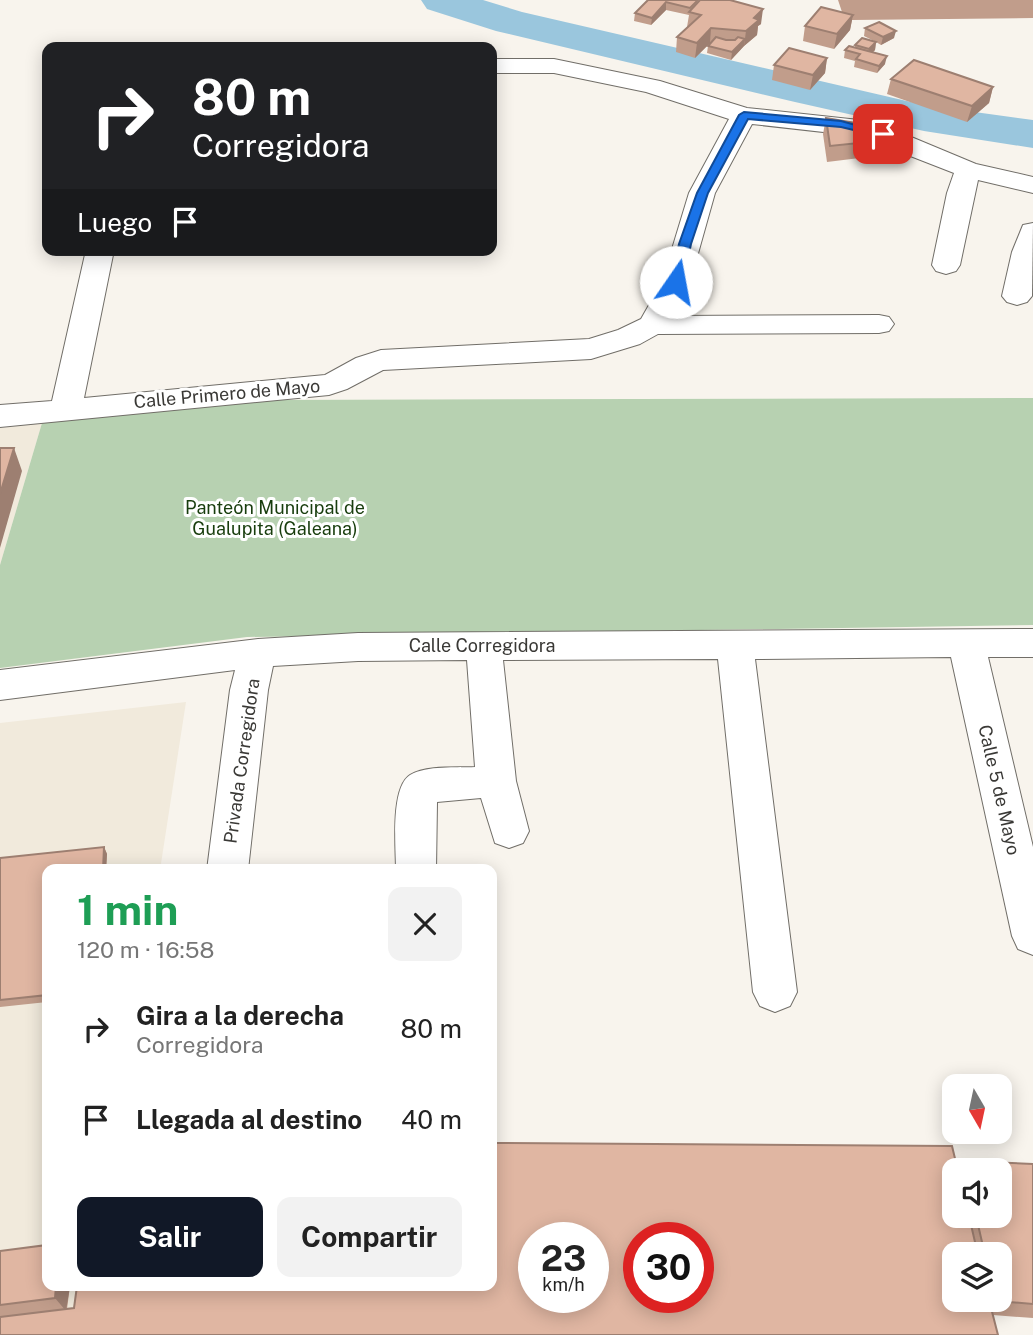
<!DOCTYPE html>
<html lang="es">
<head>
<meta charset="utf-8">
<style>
	:root { --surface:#fff; --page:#f2f2f2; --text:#222; --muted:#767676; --accent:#111827 }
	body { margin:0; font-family:"Public Sans",sans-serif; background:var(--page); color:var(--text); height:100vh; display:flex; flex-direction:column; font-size:26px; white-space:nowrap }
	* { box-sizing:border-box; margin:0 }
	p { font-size:23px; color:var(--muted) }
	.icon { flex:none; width:38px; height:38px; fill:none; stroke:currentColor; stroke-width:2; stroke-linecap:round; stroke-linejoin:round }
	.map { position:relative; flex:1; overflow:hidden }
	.panel { position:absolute; left:42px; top:864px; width:455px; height:427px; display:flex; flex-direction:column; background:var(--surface); border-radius:14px; box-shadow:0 4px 18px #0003 }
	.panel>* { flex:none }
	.top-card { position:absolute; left:42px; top:42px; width:455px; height:214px; border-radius:14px; box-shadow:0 4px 18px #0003; background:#202124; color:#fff; overflow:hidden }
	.needle { width:46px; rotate:171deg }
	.buttons { position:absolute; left:942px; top:1074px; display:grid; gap:14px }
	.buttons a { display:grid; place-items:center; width:70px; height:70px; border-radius:14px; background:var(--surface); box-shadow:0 4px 18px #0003; font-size:35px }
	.speed { position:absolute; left:518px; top:1222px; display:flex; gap:14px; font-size:35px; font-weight:700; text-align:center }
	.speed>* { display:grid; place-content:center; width:91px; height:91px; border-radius:50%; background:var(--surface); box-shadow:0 4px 18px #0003; line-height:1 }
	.speed small { font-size:18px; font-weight:400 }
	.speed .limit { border:10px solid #d22; background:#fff; color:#111 }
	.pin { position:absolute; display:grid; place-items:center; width:60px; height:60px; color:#fff; margin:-30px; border-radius:14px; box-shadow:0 4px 10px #0006 }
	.me { position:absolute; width:77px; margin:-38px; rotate:12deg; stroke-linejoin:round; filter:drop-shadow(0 0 5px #0008) }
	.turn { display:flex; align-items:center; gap:24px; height:147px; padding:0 35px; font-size:32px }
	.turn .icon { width:91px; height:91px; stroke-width:2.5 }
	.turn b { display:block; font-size:49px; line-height:60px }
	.then { display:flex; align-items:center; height:66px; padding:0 35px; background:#0003; gap:14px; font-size:26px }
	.round { display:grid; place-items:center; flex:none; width:74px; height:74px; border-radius:14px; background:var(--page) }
	.overview { display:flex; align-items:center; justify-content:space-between; height:119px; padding:0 35px }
	h1 { font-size:42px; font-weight:700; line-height:52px; color:#1e9e55 }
	.cta { display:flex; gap:14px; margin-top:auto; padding:14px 35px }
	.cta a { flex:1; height:80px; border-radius:14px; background:var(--accent); color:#fff; font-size:28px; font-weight:700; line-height:80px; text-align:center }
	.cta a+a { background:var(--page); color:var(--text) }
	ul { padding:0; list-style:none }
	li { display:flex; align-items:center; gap:21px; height:91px; padding:0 35px }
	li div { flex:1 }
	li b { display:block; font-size:26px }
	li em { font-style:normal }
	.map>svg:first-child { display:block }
	.built { fill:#f1eadc }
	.green { fill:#b7d1b1 }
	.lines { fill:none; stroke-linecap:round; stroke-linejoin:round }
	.river { fill:#9ac6dd; fill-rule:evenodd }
	.minor-casing { stroke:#716e68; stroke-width:2 }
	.minor { fill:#fff; fill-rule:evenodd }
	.wall { fill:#c19d8b; fill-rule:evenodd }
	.shaded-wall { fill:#9d7f71 }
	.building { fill:#e0b6a2; stroke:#9d7f71; stroke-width:2; fill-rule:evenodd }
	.route { fill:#1a73e8; stroke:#114b97; stroke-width:2 }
	.labels { text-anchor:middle; stroke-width:6; stroke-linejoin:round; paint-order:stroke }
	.street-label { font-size:18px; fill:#3a3936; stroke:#fff }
	.park-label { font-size:18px; fill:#183d0d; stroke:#fff }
</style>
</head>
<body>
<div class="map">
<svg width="1033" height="1335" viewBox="0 0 1033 1335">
	<rect width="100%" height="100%" fill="#f8f4ed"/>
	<g class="built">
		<path d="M42,423L0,565V428Z"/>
		<path d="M186,702L160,870H47V1286H94L88,1325L0,1335V723Z"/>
	</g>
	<path class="green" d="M1033,398V625L247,637L0,668V565L42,423L267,400Z"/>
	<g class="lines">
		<path class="river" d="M421,0H483L522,12L924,105L1033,120V148L924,131L795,102L496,31L427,9Z"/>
		<g class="minor-casing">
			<g id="minor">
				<path d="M492,59H554L660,81L747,108L859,120L892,129L976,164L1033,177V193L978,180L960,265L956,271L946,274L936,271L932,265L947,193L954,173L859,136L752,124L715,193L690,282L673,316L879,315L889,317L894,324L889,331L879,333L658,334L640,344L591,359L383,370L347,389L329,395L0,427V405L52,401L86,250H114L84,398L325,375L356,358L381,350L589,339L618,330L641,319L662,282L689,193L729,119L646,92L554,73H492Z"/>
				<path d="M1033,223L1032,296L1027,302L1017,305L1007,302L1002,296L1012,252L1023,225Z"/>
				<path d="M1033,629V657H988L1033,847V955L1018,949L1012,936L951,657L755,659L797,992L790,1006L775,1012L760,1006L753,992L718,659L503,660L516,781L529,831L523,843L509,848L495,843L481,798L437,802L436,870H396C396,848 390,788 410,775C427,765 457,768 475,767L467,660L358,661L273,666L268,690L248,870H207L230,690L235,670L0,700V670L258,639L358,633Z"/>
			</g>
		</g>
		<use href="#minor" class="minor"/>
	</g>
	<g class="wall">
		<path d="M648,0L699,2L761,24L758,26L757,35L744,46L731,60L707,53L708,46L710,43L695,58L676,52L677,37L687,27L689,15L666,10L651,25L634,21L635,13Z"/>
		<path d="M838,0H1033V18L852,20L850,30L834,49L803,41L805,26L842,12Z"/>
		<path d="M865,28L894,38L881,45L876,42L875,50L873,52L885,64L877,73L854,67L855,61L844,58L845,50L855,47V45L876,42L864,36Z"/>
		<path d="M827,58L825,73L810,90L772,80L774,65Z"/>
		<path d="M891,79L993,87L989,103L967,122L887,94Z"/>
		<path d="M826,118L888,140L884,155L827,162L823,134Z"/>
		<path d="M104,847L107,854L106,870H47V1002L0,1007V858Z"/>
		<path d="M962,1161L1033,1164V1318L993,1315L0,1335V1251L70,1286L67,1309L957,1168ZM954,1171H999V1216H954ZM954,1255H999V1300H954Z"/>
	</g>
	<g class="shaded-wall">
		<path d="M666,2V10L651,25L652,18Z"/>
		<path d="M763,9L761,24L758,26L757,35L744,46L746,31L754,18Z"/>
		<path d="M853,15L850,30L834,49L837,34Z"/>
		<path d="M711,28L710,43L695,58L697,43Z"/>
		<path d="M896,31L894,38L881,45L883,37Z"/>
		<path d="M745,39L744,46L731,60L732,52Z"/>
		<path d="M876,42L875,50L868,57L869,49Z"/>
		<path d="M887,56L885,64L877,73L879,66Z"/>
		<path d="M827,58L825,73L810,90L813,75Z"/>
		<path d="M993,87L989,103L967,122L972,106Z"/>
		<path d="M14,448L22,471L0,548V494Z"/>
		<path d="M104,847L107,854L106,870H103Z"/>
		<path d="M56,1286H70L66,1311L55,1298Z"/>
	</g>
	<g class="building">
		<path d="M648,0H698L690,8L666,2L652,18L635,13Z"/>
		<path d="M700,0H730L763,9L754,18L759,20L746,31L711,28L697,43L677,37L701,15L689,12Z"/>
		<path d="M821,7L853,15L837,34L805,26Z"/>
		<path d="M879,22L896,31L883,37L865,28Z"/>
		<path d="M716,37L726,40H735L738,37L745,39L732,52L708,46Z"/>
		<path d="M862,38L876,42L869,49L855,45Z"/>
		<path d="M849,46L887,56L879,66L856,59L860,54L845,50Z"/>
		<path d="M789,48L827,58L813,75L774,65Z"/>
		<path d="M914,60L993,87L972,106L891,79Z"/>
		<path d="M826,118L879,127L888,140L830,146Z"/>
		<path d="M0,448H14L0,494Z"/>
		<path d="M104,847L103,870H47V995L0,1000V858Z"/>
		<path d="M492,1143L952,1146L958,1171H954V1216H969L978,1255H954V1300H989L998,1335H0V1317L74,1308L77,1286H492ZM534,1237H593V1297H534ZM639,1237H698V1297H639Z"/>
		<path d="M962,1161L1033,1164V1304L997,1301L999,1300V1255H985L976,1216H999V1171H965Z"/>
		<path d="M47,1245V1286H56L55,1298L0,1305V1251Z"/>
	</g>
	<path class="route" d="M744,112L841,121L889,134L883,137L841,127L748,119L708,193L691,244L683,282L681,285H672L670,282L679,244L697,193L739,115Z"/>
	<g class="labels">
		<g class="street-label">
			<text transform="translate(227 394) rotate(-5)" y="6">Calle Primero de Mayo</text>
			<text x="482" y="652">Calle Corregidora</text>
			<text transform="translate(242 761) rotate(-82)" y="6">Privada Corregidora</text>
			<text transform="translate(999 790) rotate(77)" y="6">Calle 5 de Mayo</text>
		</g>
		<g class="park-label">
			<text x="275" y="514">Panteón Municipal de<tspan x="275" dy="21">Gualupita (Galeana)</tspan></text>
		</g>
	</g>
</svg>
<div class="buttons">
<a><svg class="needle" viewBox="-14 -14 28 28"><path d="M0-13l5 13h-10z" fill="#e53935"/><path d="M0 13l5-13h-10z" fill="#767676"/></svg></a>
<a><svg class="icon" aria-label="sound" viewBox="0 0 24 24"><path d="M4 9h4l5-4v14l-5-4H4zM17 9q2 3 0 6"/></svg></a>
<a><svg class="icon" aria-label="layers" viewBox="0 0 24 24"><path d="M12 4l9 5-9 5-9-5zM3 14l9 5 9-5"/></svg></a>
</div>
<div class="speed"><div>23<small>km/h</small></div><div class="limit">30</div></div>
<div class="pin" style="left:883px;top:134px;background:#d93025"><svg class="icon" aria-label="arrive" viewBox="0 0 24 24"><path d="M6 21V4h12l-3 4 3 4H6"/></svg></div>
<svg class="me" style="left:676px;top:282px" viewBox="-20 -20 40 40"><circle r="19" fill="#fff"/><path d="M0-13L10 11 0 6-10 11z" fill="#1a73e8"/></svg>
<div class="top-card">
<div class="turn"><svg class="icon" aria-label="right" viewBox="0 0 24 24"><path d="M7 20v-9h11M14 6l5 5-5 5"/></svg><div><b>80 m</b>Corregidora</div></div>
<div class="then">Luego<svg class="icon" aria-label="arrive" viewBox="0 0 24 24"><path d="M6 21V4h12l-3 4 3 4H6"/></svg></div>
</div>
<section class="panel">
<div class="overview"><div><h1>1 min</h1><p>120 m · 16:58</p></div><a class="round"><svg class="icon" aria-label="close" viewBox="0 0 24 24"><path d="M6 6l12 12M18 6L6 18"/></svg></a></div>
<ul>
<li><svg class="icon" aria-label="right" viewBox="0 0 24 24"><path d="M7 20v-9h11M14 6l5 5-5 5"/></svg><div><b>Gira a la derecha</b><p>Corregidora</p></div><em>80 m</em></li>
<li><svg class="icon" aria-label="arrive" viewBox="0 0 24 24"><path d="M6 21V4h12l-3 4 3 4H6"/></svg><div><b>Llegada al destino</b></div><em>40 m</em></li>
</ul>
<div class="cta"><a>Salir</a><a>Compartir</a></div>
</section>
</div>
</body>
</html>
